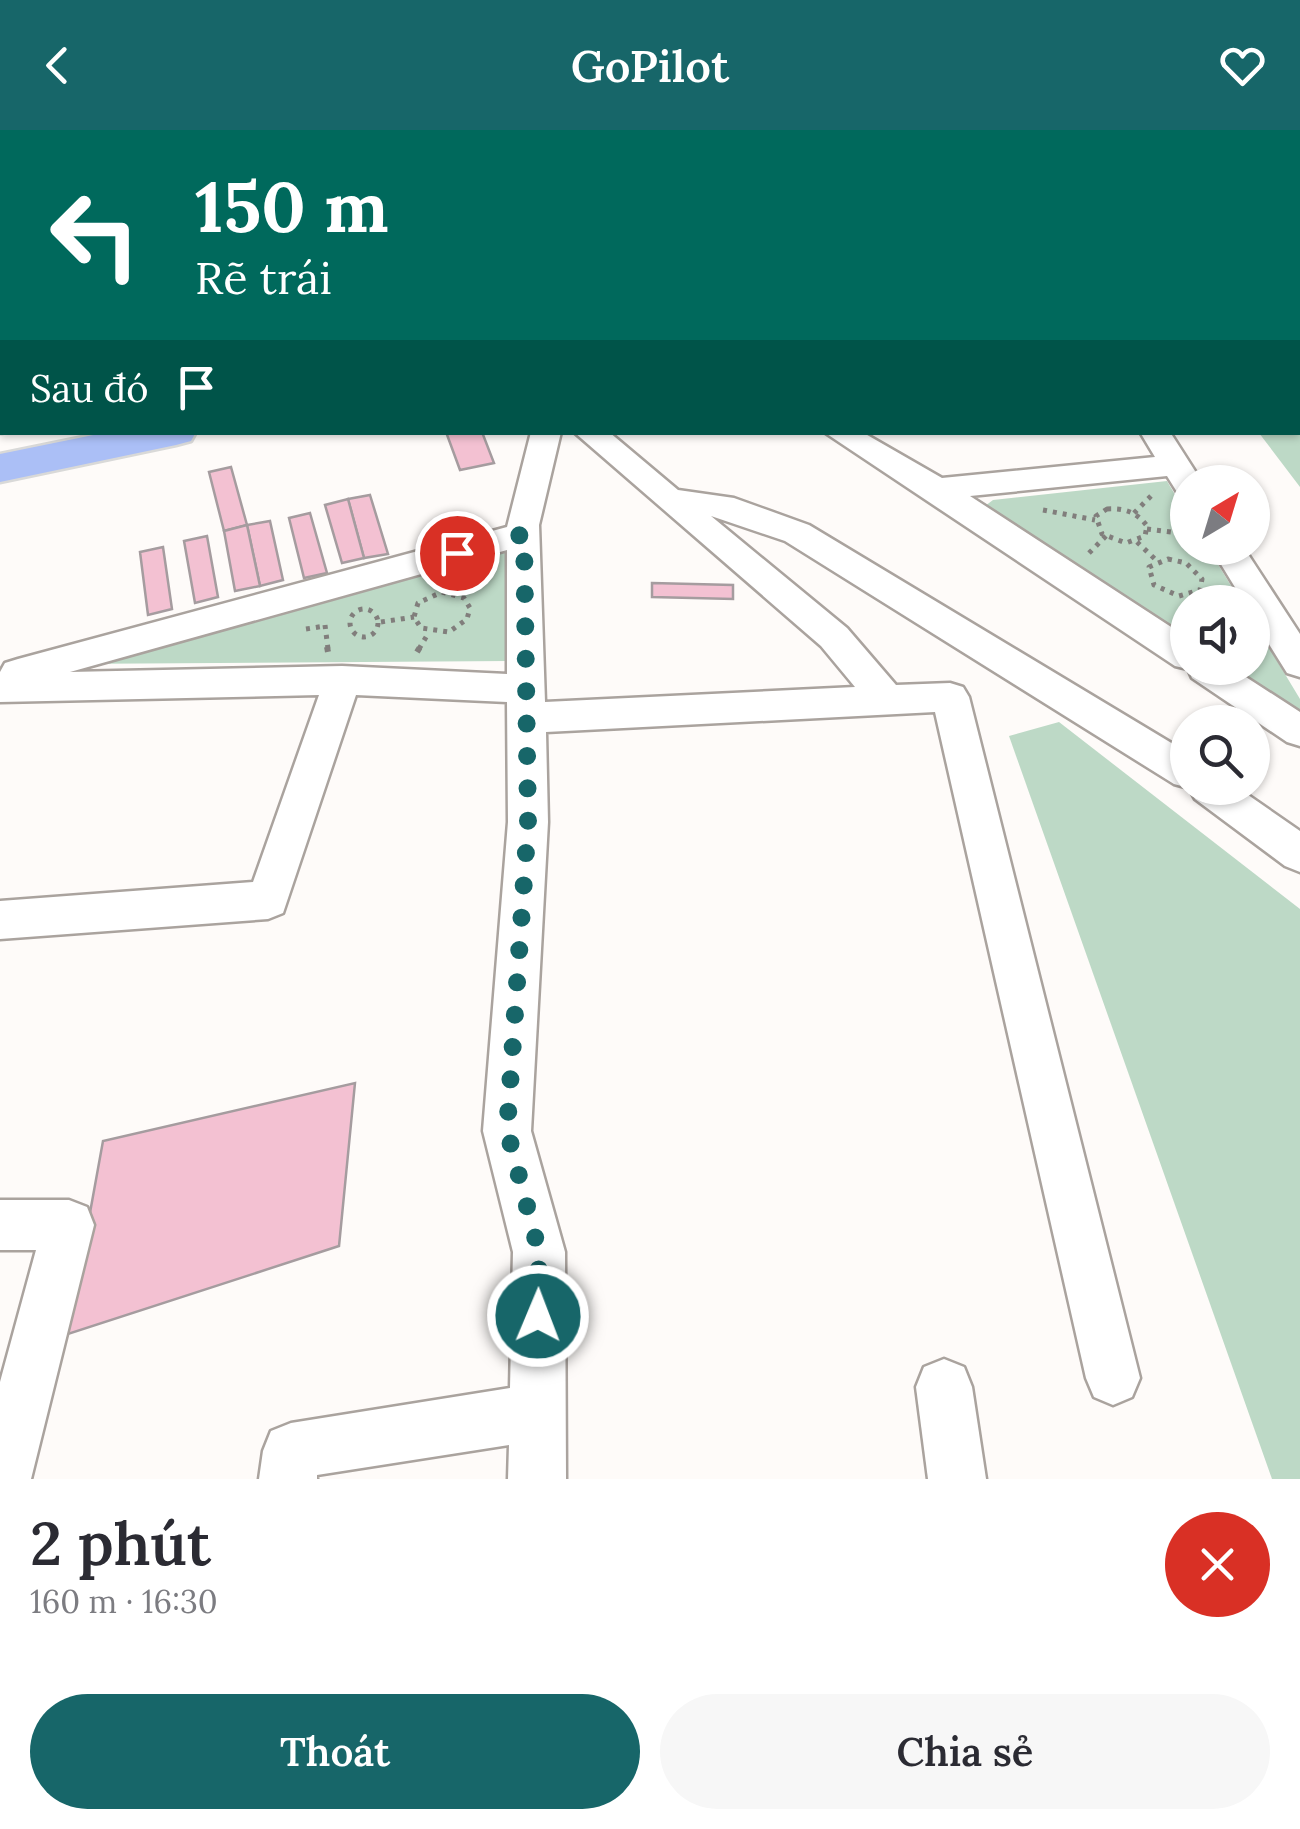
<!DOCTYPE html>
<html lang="vi">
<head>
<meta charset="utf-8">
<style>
	:root { --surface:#fff; --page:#f7f7f7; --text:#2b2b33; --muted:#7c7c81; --accent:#176669 }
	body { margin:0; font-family:Lora,serif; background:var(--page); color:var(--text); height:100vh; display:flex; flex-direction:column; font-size:38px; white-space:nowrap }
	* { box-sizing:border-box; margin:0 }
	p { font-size:32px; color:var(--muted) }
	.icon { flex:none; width:55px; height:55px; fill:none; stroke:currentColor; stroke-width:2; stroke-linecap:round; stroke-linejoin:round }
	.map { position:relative; height:1349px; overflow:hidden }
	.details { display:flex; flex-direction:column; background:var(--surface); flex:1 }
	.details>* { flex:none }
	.top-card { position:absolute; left:0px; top:0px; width:1300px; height:305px; box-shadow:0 2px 8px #0004; background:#00695c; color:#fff; overflow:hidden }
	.needle { width:65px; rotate:38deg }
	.buttons { position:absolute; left:1170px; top:335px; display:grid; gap:20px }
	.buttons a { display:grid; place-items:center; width:100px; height:100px; border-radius:50%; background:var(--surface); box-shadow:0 2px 8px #0004; font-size:50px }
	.pin { position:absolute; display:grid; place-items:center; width:85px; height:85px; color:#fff; margin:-42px; border:5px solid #fff; border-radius:50%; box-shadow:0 2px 10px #0007 }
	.me { position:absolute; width:110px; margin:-55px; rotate:1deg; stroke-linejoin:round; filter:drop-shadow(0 0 8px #0008) }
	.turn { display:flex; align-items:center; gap:35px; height:210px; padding:0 30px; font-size:45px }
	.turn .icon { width:130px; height:130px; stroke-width:2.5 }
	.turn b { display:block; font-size:70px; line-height:85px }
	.then { display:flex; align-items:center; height:95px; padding:0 30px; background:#0003; gap:20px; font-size:38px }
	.round { display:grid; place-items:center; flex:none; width:105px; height:105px; border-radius:52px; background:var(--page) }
	.summary { display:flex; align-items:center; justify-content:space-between; height:170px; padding:0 30px }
	h1 { font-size:60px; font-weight:600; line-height:75px }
	.button { display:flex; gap:20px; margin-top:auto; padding:20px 30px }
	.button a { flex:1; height:115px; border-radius:60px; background:var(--accent); color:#fff; font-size:40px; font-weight:600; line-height:115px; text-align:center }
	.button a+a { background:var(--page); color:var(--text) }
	header { display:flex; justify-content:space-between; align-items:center; height:130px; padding:0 30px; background:var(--accent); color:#fff; font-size:45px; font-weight:600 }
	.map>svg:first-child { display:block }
	.green { fill:#bdd9c6 }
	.building { fill:#f3c1d2; stroke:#a59c9f; stroke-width:2.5 }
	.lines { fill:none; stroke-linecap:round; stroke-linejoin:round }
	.service-casing { stroke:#aaa39e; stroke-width:5 }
	.minor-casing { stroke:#aaa39e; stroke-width:5 }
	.tertiary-casing { stroke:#aaa39e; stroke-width:5 }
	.primary-casing { stroke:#d9d9d8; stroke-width:5 }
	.path-far1 { stroke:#817e7c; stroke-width:5; stroke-dasharray:4 6; stroke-linecap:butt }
	.path { stroke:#817e7c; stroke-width:6; stroke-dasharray:5 8; stroke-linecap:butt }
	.service { fill:#fff; fill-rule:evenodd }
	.minor { fill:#fff; fill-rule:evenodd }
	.tertiary { fill:#fff; fill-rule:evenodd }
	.primary { fill:#abbff6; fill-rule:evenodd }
	.route { stroke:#176669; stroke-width:18; stroke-dasharray:0 32.4 }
</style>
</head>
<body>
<header><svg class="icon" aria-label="back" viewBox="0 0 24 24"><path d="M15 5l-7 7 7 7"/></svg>GoPilot<svg class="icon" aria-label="heart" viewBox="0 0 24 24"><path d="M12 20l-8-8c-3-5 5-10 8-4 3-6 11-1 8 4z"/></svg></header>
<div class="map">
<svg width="1300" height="1349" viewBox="0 0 1300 1349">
	<rect width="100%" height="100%" fill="#fefbf9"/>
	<g class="green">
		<path d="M1298,235H1300V357L1259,303L1298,302Z"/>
		<path d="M1167,351L1187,385L1188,418H1208L1241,472H1188L1187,513L985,376L993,370Z"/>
		<path d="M495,419L510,425L509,531L64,534Z"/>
		<path d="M1253,491L1300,569V579L1294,583L1225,538H1252Z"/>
		<path d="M1059,592L1300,779V1349H1272L1009,606Z"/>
	</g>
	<g class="building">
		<path d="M585,0H701L702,2H585Z"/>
		<path d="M1083,0H1196L1198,2H1085Z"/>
		<path d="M446,302H482L494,333L460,340Z"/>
		<path d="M231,337L247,395L224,401L209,342Z"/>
		<path d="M370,365L388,424L364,428L348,369Z"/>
		<path d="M348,369L364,428L342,433L325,375Z"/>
		<path d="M310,383L327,443L304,448L289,388Z"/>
		<path d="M270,391L283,450L260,456L247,395Z"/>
		<path d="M247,395L260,456L235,461L224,401Z"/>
		<path d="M207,406L218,467L195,473L184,411Z"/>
		<path d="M163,417L172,479L148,485L140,422Z"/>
		<path d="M652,453L733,455V469L652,467Z"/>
		<path d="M355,953L339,1116L68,1204L103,1011Z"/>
	</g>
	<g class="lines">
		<g class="service-casing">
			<g id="service">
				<path d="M780,0H792L793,2H782Z"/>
				<path d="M1298,175H1300V186L1298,185Z"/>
			</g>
		</g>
		<g class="minor-casing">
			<g id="minor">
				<path d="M531,302H561L539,395L545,572L855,557L821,516L574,302H609L678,360L734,368L809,395L1188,623V658H1238L1300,701V742L1285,736L1195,669L1189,658L1174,654L785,411L711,386L847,498L896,555L950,553L963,557L969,567L1140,1248L1132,1267L1113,1275L1094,1267L1086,1248L935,582L546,602L548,692L531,1001L565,1122L566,1349H508L509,1315L317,1345V1349H259L263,1321L271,1301L291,1293L510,1258L513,1122L483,1001L508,692L507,572L356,565L283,783L268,789L0,809V771L253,752L319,565L0,572V542L5,533L18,529L507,397ZM507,420V544L342,536L70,542Z"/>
				<path d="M824,302H862L942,348L1155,327L1140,302H1170L1202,352H1188V365L1177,362L1167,346L970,366L1188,508V538H1232L1300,582V616L1287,612L1192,548L1188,539L1175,536Z"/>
				<path d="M1211,418H1244L1300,504V547L1287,543L1252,487V472H1244Z"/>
				<path d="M0,1070H69L87,1077L94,1095L31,1349H0V1252L36,1120H0Z"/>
				<path d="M944,1229L964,1237L972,1257L986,1349H928L916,1257L924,1237Z"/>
			</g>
		</g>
		<g class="tertiary-casing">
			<path id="tertiary" d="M1038,0H1067L1068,2H1040Z"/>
		</g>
		<g class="primary-casing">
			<g id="primary">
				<path d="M1298,130L1300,131V155L1298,154Z"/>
				<rect x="0" y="277" width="2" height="26"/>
				<path d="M108,302H196L191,311L176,315L0,352V324Z"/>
			</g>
		</g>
		<g class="path-far1">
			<path d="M1107,379C1124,378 1137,382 1147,396L1145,406L1126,413L1102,404L1096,386Z"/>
			<path d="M1043,380L1095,390"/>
			<path d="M1134,383L1151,366"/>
			<path d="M1147,399L1188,404"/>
			<path d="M1137,412L1157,431"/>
			<path d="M1089,423L1106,406"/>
			<path d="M1168,429L1186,433L1202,449L1200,460L1179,466L1154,455L1149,437Z"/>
			<path d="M442,462L464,468L470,478L467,489L449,502L421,498L414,487L418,473Z"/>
			<circle cx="364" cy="493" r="14"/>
			<path d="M381,492L414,487"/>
			<path d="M325,495L328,519"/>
			<path d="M306,499L325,496"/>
			<path d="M419,519L429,502"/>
		</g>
		<g class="path">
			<path d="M327,517L328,522"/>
			<path d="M417,522L420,517"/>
		</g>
		<use href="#service" class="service"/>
		<use href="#minor" class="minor"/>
		<use href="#tertiary" class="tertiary"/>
		<use href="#primary" class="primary"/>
	</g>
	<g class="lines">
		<path class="route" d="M457,423L524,404L528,692L507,1000L539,1122L538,1186"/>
	</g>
</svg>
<div class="buttons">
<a><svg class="needle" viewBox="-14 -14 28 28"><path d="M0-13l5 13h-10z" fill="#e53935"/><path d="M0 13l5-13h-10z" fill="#7c7c81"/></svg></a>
<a><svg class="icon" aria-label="sound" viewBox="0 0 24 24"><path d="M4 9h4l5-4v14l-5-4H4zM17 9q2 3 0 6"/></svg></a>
<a><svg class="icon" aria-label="search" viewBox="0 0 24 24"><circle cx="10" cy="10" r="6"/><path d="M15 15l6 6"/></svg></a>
</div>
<div class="pin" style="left:457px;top:423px;background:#d93025"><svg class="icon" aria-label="arrive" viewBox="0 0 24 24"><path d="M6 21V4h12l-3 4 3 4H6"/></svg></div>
<svg class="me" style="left:538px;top:1186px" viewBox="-20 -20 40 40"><circle r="17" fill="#176669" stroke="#fff" stroke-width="3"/><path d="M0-11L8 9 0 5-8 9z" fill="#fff"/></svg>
<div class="top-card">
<div class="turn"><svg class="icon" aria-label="left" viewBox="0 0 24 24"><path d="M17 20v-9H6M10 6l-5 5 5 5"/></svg><div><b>150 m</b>Rẽ trái</div></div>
<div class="then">Sau đó<svg class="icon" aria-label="arrive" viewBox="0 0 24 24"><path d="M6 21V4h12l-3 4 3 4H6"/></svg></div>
</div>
</div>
<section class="details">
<div class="summary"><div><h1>2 phút</h1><p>160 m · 16:30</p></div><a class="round" style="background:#d93025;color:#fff"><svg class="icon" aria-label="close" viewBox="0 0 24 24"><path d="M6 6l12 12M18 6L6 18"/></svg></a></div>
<div class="button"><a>Thoát</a><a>Chia sẻ</a></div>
</section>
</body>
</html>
